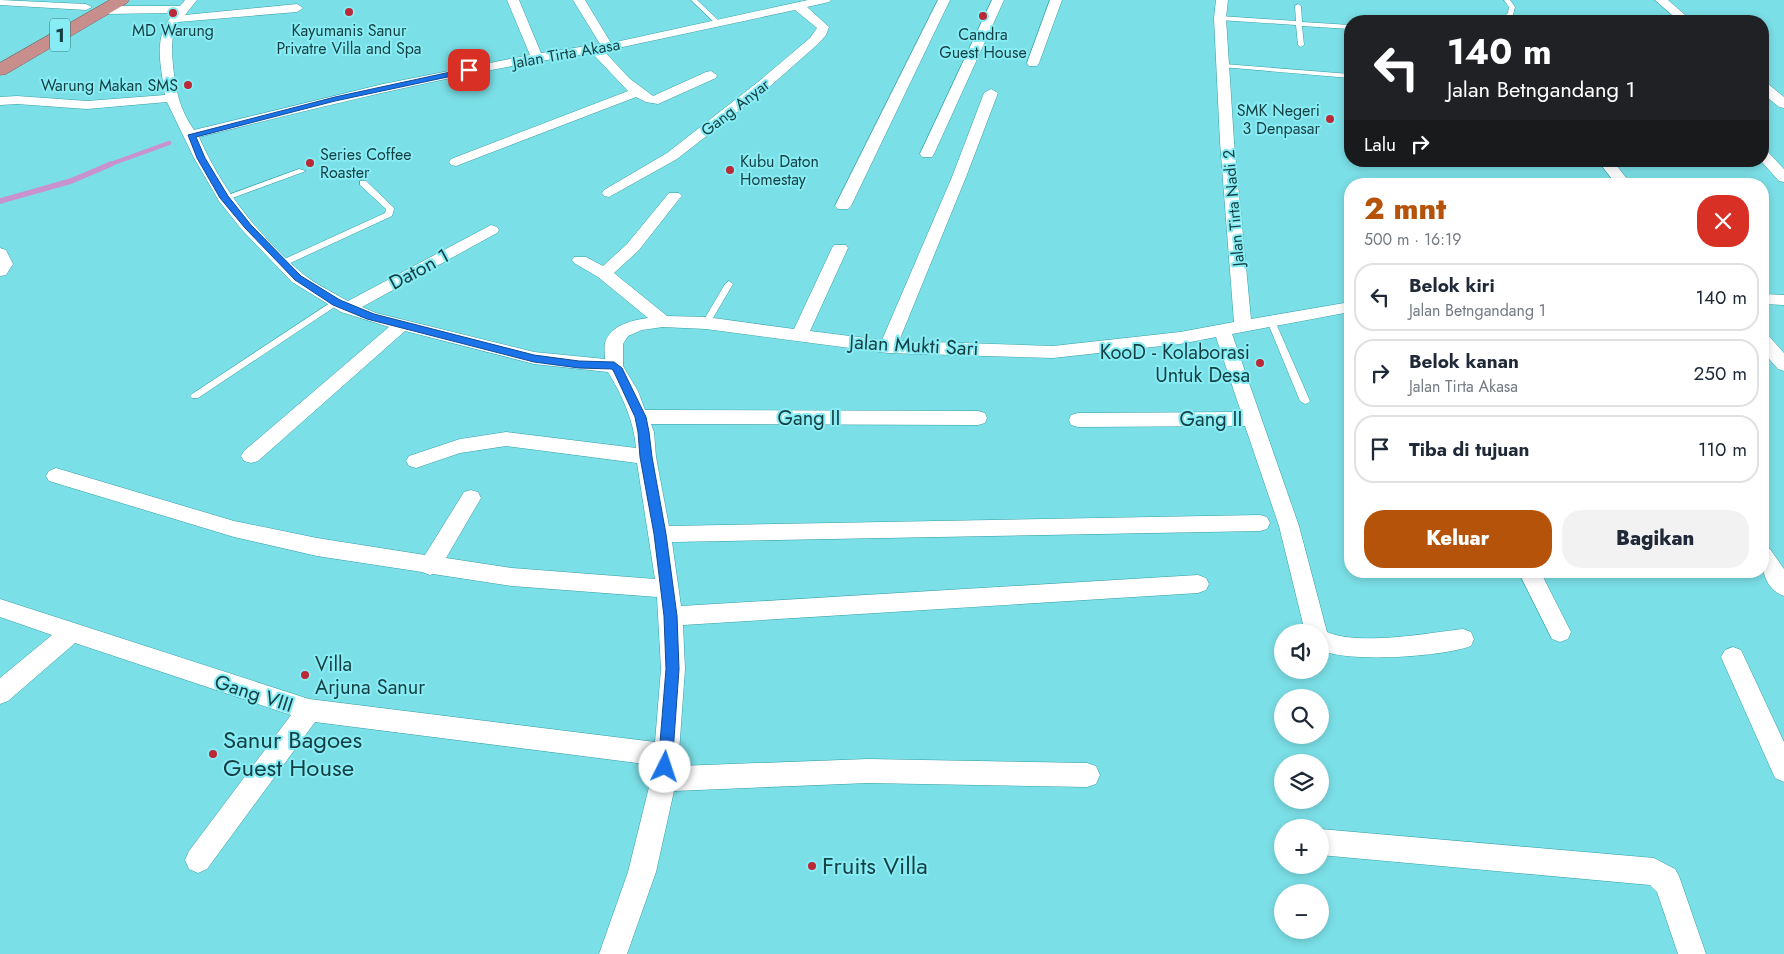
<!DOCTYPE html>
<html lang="id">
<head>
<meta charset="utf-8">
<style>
	:root { --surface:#fff; --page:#f2f2f3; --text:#1f2937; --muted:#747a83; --line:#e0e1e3; --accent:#b45309 }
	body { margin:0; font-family:Jost,sans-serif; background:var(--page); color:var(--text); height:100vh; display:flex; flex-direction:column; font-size:19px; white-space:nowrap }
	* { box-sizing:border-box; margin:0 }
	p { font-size:16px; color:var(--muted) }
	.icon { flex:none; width:28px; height:28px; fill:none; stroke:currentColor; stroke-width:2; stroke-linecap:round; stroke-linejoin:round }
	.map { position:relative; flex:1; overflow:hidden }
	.sheet { position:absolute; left:1344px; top:178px; width:425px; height:400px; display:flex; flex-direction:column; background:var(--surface); border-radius:20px; box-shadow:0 2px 8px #0003 }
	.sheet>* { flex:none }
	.banner { position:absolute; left:1344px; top:15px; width:425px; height:152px; border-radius:20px; box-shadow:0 2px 8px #0003; background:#202124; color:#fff; overflow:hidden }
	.fabs { position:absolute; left:1274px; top:624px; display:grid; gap:10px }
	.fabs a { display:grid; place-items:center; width:55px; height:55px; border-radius:50%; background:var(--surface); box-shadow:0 2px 8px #0003; font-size:25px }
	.pin { position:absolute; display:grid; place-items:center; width:42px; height:42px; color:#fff; margin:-21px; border-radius:10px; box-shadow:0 2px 8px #0006 }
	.me { position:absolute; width:55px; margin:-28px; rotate:4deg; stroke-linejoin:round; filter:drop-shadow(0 0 4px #0008) }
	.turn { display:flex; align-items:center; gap:18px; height:105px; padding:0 20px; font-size:22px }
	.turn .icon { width:65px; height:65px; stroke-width:2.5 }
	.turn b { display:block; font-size:35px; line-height:42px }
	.then { display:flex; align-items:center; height:48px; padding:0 20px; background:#0003; gap:10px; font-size:19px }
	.round { display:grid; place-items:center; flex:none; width:52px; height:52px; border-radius:20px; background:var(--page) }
	.head { display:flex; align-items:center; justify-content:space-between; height:85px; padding:0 20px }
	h1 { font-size:30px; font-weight:800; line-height:38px; color:var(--accent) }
	.action { display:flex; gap:10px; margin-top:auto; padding:10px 20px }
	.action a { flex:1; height:58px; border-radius:20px; background:var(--accent); color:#fff; font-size:20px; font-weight:800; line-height:58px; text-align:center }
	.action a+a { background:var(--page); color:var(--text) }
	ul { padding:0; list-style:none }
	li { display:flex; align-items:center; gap:15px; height:68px; margin:0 10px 8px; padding:0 10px; border:2px solid var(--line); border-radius:20px }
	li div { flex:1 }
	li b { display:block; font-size:19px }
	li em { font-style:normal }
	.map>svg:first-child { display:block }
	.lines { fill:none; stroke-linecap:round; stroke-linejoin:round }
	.stream-far1 { stroke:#c892cf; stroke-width:4.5 }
	.stream { stroke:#c892cf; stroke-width:5.5 }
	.service-casing { stroke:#369fa7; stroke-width:1 }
	.minor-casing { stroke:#369fa7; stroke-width:1 }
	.trunk-casing { stroke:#806060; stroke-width:1 }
	.service { fill:#fff; fill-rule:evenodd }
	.minor { fill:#fff; fill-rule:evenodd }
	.trunk { fill:#c88e8c; fill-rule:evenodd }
	.route { fill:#1a73e8; stroke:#114b97 }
	.poi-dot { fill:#ba2935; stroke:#88ecf4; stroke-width:2 }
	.labels { text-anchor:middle; stroke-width:4; stroke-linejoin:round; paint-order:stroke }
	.far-poi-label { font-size:16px; fill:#143f43; stroke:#88ecf4 }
	.far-street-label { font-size:16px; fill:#143f43; stroke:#88ecf4 }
	.shield { fill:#88ecf4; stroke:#377378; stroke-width:1 }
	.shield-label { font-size:19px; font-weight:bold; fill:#143f43 }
	.street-label { font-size:20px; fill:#143f43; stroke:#88ecf4 }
	.poi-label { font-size:20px; fill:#143f43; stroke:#88ecf4; text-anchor:end }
	.near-poi-label { font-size:24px; fill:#143f43; stroke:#88ecf4; text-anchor:start }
</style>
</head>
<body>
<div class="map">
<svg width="1784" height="954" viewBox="0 0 1784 954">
	<rect width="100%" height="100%" fill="#7bdfe7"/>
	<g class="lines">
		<path class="stream-far1" d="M108,165L169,143"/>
		<path class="stream" d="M0,201L71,181L111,164"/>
		<g class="service-casing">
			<g id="service">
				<path d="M691,0H697L719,21V23H715Z"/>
				<path d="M1504,0H1510L1515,7L1513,15L1505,20L1484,21L1485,20L1503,17L1508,13L1509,7Z"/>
				<path d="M1298,4L1301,6L1302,22L1350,25V29L1302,26L1304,45L1301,47L1298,45L1296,25L1220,20L1217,18L1220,16L1296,21L1295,6Z"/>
				<path d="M1397,19H1434L1437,21H1394Z"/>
				<path d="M1224,64L1350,74V78L1222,67L1221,66Z"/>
				<path d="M299,169L306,171L227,200H221L220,198Z"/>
				<path d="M360,181H366L393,207L394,209L392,216L286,265H280V261L385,213L386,209L360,185Z"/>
				<path d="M729,281L733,284L710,323L706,326L703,325L702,323L725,284Z"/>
				<path d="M336,299L339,300V304L198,398H192L190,396L192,394Z"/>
				<path d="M1271,318L1275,321L1310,401L1308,403L1305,404L1300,401L1267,321Z"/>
			</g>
		</g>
		<g class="minor-casing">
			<g id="minor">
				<path d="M0,0L86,4L92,7L86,10L0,5Z"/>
				<path d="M185,0H197L185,15L297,4L303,8L297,12L178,22C167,36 174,82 179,99C182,110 188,121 194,130L383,84L530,55L507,0H519L541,53L600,44L573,0H585L611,43L808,0H831L829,2L807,7L829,27L826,35L818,44L768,88L677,159L609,197L604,196L602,193L604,190L667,153L758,82L810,38L817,28L795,10L604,51L629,78L653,96L706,72L711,71L717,75L716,78L658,104L646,102L636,97L456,166L451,165L449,162L451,159L628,91L592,53C459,72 329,105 199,137C222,190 259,236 303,274C314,283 329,290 342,298L348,301L491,225L497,227L499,230L497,233L362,307L376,313L534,352L605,359C605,355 604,348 605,343C610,325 633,320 648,318L598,277L574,263L572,260L574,257H586L603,266L627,244L669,193H679L682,196L679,199L639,250L614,273L667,316L706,317L794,329L832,248L834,245H846L848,248L810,331L882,340L952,177L984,93L991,89L998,93L966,177L899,341L1053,346L1180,332L1234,322L1220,142L1214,18L1216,0H1228L1226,18L1234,142L1251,319L1350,302V312L1232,334L1299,526L1327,632C1359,646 1428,633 1463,629L1471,632L1474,639L1471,646C1441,657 1349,663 1320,650V632H1305L1279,526L1245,426L1078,427L1071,425L1069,420L1071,415L1078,413L1241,412L1216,337L1180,344L1053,358L888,353L706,329L663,327L642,330L628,336L623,344V366L638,391L645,410L978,411L985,413L987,418L985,423L978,425L651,424L654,432L656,457L669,526L1260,515L1267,517L1270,523L1267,529L1260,531L672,542L681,606L1198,575L1206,578L1209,584L1206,590L1198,593L683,625L685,669L678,766L868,759L1087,763L1096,766L1100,775L1096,784L1087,787L868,783L674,791L656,872L627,954H599L628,872L651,779L653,765L315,722L207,869L198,873L189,869L185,860L189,851L291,715L75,643L8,701L0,704V678L52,635L0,617V599L309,699L655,742L661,669L657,597L512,586L433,574L430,575L422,572L317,556L234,537L49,481L46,476L49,471L56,468L234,521L317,538L425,555L464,492L471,490L478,492L481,498L446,558L512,568L655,579L637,463L506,446L460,453L416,468L409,466L406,461L409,456L460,439L506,432L636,448C634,421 622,395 608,372L534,364L405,331L258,461L251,463L244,461L241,456L244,451L389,327L341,312L292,282L242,230L219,201L194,158L167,102L87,109L17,104L0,105V97L17,96L87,101L165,95C161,65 152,37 174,13L104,14L98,10L104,6H180Z"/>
				<path d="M938,0H950L851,206L848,209H838L835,206Z"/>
				<path d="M992,0H1004L934,154L932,157H922L920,154Z"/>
				<path d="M1050,0H1062L1039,63L1037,66H1029L1027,63Z"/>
				<path d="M1655,0H1668L1692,21H1679Z"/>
				<path d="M1762,82L1767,83L1784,97V108L1779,107L1762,93Z"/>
				<path d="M1762,150L1767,151L1784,169V182L1779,181L1761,161H1762Z"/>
				<path d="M1598,161H1613L1631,184H1616Z"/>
				<path d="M0,248L6,250L13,264L6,275L0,276Z"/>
				<path d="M1762,294L1784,295V305L1762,304Z"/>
				<path d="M1762,333L1768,335L1784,353V371L1778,369L1762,351Z"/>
				<path d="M1762,547L1770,549L1784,569V596C1762,588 1762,566 1762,547Z"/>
				<path d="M1518,571H1540L1571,632L1568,639L1560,642L1552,639Z"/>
				<path d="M1733,647L1741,650L1784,742V782L1775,778L1721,657L1725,650Z"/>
				<path d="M1320,829L1654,858L1675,869L1679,876L1706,954H1678L1657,892L1650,885L1320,855Z"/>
			</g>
		</g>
		<g class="trunk-casing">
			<path id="trunk" d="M110,0H129L127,3L6,74L0,75V63Z"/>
		</g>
		<use href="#service" class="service"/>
		<use href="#minor" class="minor"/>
		<use href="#trunk" class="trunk"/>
	</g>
	<path class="route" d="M469,68L471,69V72L335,101L196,137L205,158L228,196L251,225L301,276L340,300L374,314L534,355L579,361L614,362L622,368L646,417L649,432L652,457L666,534L677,616L679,669L672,767L670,772L665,774L660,772L658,767L666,669L664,616L654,534L640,457L638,432L635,417L614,372L612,369L579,368L534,362L367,319L333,305L295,280L245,228L220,198L197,158L188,135L335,97Z"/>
	<g class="poi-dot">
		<circle cx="349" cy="12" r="5"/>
		<circle cx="173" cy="13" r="5"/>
		<circle cx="983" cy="16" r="5"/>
		<circle cx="188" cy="85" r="5"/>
		<circle cx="1330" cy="119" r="5"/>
		<circle cx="310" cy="163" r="5"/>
		<circle cx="730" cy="170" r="5"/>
		<circle cx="1260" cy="363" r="5"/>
		<circle cx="305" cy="675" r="5"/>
		<circle cx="213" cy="754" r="5"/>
		<circle cx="812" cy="866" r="5"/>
	</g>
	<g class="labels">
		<g class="far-poi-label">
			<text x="173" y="36">MD Warung</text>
			<text x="349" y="36">Kayumanis Sanur<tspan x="349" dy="18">Privatre Villa and Spa</tspan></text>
			<text x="983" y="40">Candra<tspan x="983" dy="18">Guest House</tspan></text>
			<text x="178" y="91" text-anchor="end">Warung Makan SMS</text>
			<text x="1320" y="116" text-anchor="end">SMK Negeri<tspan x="1320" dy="18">3 Denpasar</tspan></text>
			<text x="320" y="160" text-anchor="start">Series Coffee<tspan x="320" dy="18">Roaster</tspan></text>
			<text x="740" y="167" text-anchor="start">Kubu Daton<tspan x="740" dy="18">Homestay</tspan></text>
		</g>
		<g class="far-street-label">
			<text transform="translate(566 53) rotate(-10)" y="6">Jalan Tirta Akasa</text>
			<text transform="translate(735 107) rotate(-38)" y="6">Gang Anyar</text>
			<text transform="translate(1233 208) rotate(-95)" y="6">Jalan Tirta Nadi 2</text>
		</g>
		<rect class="shield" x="50" y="18.5" width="20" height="33" rx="4"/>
		<g class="shield-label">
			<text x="60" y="42">1</text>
		</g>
		<g class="street-label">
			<text transform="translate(419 269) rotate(-28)" y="7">Daton 1</text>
			<text transform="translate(914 345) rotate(3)" y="7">Jalan Mukti Sari</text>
			<text x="809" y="425">Gang II</text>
			<text x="1211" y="426">Gang II</text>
			<text transform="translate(254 693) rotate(18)" y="7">Gang VIII</text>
		</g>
		<g class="poi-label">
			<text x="1250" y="359">KooD - Kolaborasi<tspan x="1250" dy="23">Untuk Desa</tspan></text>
			<text x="315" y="671" text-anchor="start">Villa<tspan x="315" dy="23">Arjuna Sanur</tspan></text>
		</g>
		<g class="near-poi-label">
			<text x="223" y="748">Sanur Bagoes<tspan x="223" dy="28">Guest House</tspan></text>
			<text x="822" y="874">Fruits Villa</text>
		</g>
	</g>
</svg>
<div class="fabs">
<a><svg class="icon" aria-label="sound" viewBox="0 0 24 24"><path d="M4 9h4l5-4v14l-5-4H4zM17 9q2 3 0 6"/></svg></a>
<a><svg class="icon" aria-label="search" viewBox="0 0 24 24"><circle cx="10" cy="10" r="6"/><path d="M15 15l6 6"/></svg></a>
<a><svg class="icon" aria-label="layers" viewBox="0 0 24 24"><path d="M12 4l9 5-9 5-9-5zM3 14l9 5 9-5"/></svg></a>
<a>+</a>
<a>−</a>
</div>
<div class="pin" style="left:469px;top:70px;background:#d93025"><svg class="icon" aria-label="arrive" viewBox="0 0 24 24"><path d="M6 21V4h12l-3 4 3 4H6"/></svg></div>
<svg class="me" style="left:665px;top:767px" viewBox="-20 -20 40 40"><circle r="19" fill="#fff"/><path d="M0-13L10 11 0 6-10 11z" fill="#1a73e8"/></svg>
<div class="banner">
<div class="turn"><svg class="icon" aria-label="left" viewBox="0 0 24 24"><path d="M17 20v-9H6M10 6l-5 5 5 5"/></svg><div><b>140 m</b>Jalan Betngandang 1</div></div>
<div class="then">Lalu<svg class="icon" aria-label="right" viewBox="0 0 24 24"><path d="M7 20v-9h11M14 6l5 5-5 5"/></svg></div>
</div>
<section class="sheet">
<div class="head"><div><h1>2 mnt</h1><p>500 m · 16:19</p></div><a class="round" style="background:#d93025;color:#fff"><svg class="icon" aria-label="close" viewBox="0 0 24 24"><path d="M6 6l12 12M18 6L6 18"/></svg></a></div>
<ul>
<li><svg class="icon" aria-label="left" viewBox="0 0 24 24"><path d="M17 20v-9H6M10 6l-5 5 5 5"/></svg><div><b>Belok kiri</b><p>Jalan Betngandang 1</p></div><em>140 m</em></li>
<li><svg class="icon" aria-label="right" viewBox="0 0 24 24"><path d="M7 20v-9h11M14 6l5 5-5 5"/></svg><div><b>Belok kanan</b><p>Jalan Tirta Akasa</p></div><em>250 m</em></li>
<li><svg class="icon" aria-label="arrive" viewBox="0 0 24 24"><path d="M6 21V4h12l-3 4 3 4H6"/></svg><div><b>Tiba di tujuan</b></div><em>110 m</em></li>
</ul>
<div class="action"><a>Keluar</a><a>Bagikan</a></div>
</section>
</div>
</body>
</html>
